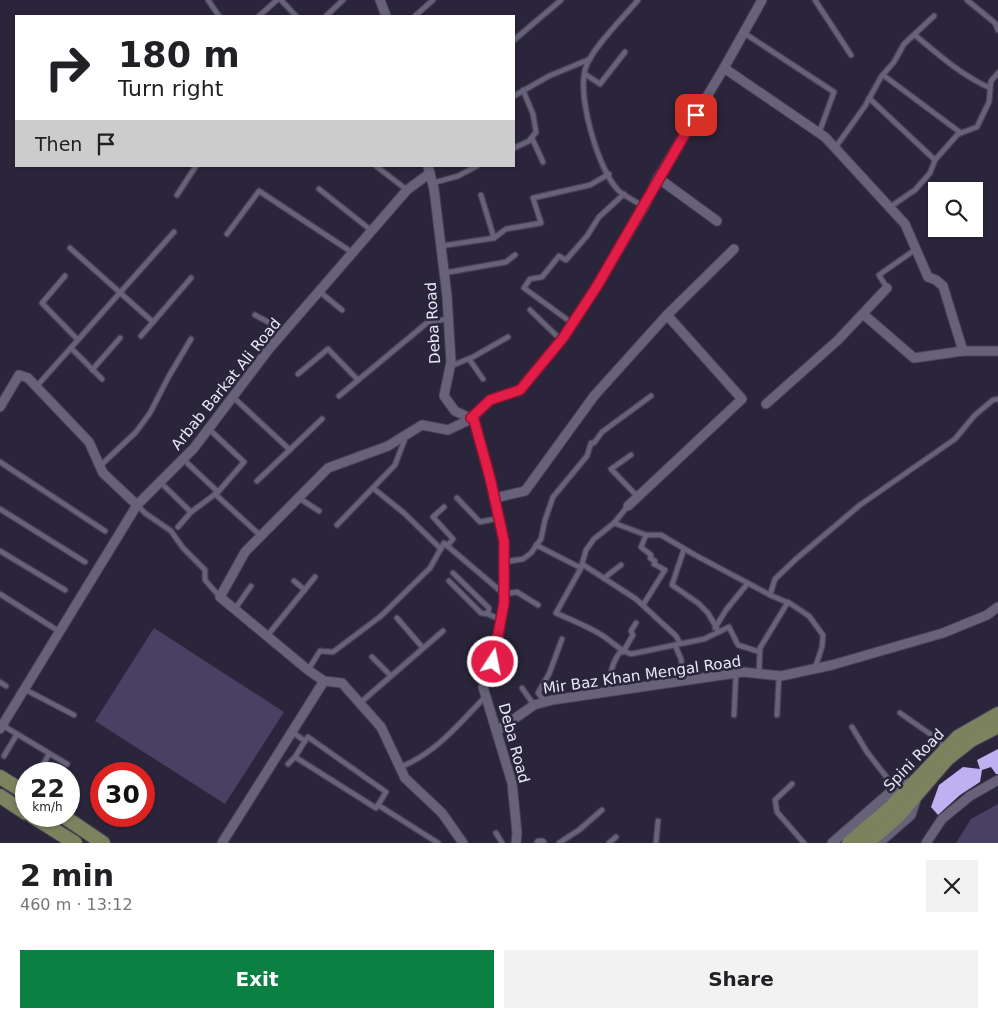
<!DOCTYPE html>
<html lang="en">
<head>
<meta charset="utf-8">
<style>
	:root { --surface:#fff; --page:#f2f2f2; --text:#202124; --muted:#757577; --accent:#0b8043 }
	body { margin:0; font-family:"DejaVu Sans",sans-serif; background:var(--page); color:var(--text); height:100vh; display:flex; flex-direction:column; font-size:19px; white-space:nowrap }
	* { box-sizing:border-box; margin:0 }
	p { font-size:16px; color:var(--muted) }
	.icon { flex:none; width:28px; height:28px; fill:none; stroke:currentColor; stroke-width:2; stroke-linecap:round; stroke-linejoin:round }
	.map { position:relative; height:843px; overflow:hidden }
	.details { display:flex; flex-direction:column; background:var(--surface); flex:1 }
	.details>* { flex:none }
	.hud { position:absolute; left:15px; top:15px; width:500px; height:152px; border-radius:0px; box-shadow:0 1px 4px #0004; background:#fff; color:var(--text); overflow:hidden }
	.controls { position:absolute; left:928px; top:182px; display:grid; gap:10px }
	.controls a { display:grid; place-items:center; width:55px; height:55px; border-radius:0px; background:var(--surface); box-shadow:0 1px 4px #0004; font-size:25px }
	.speed { position:absolute; left:15px; top:762px; display:flex; gap:10px; font-size:25px; font-weight:700; text-align:center }
	.speed>* { display:grid; place-content:center; width:65px; height:65px; border-radius:50%; background:var(--surface); box-shadow:0 1px 4px #0004; line-height:1 }
	.speed small { font-size:12px; font-weight:400 }
	.speed .limit { border:8px solid #d22; background:#fff; color:#111 }
	.pin { position:absolute; display:grid; place-items:center; width:42px; height:42px; color:#fff; margin:-21px; border-radius:10px; box-shadow:0 2px 8px #0006 }
	.me { position:absolute; width:55px; margin:-28px; rotate:11deg; stroke-linejoin:round; filter:drop-shadow(0 0 4px #0008) }
	.turn { display:flex; align-items:center; gap:18px; height:105px; padding:0 20px; font-size:22px }
	.turn .icon { width:65px; height:65px; stroke-width:2.5 }
	.turn b { display:block; font-size:35px; line-height:42px }
	.then { display:flex; align-items:center; height:48px; padding:0 20px; background:#0003; gap:10px; font-size:19px }
	.round { display:grid; place-items:center; flex:none; width:52px; height:52px; border-radius:0px; background:var(--page) }
	.head { display:flex; align-items:center; justify-content:space-between; height:85px; padding:0 20px }
	h1 { font-size:30px; font-weight:800; line-height:38px }
	.action { display:flex; gap:10px; margin-top:auto; padding:10px 20px }
	.action a { flex:1; height:58px; border-radius:0px; background:var(--accent); color:#fff; font-size:20px; font-weight:800; line-height:58px; text-align:center }
	.action a+a { background:var(--page); color:var(--text) }
	.map>svg:first-child { display:block }
	.green { fill:#494163 }
	.building { fill:#bfb0f1 }
	.lines { fill:none; stroke-linecap:round; stroke-linejoin:round }
	.service-casing { stroke:#474253; stroke-width:7 }
	.minor-casing { stroke:#474253; stroke-width:11 }
	.primary-casing { stroke:#474253; stroke-width:16 }
	.service { stroke:#676279; stroke-width:4.5 }
	.minor { stroke:#676279; stroke-width:9 }
	.primary { stroke:#7b825d; stroke-width:14 }
	.route-casing { stroke:#92132f; stroke-width:12 }
	.route { stroke:#e11d48; stroke-width:9 }
	.labels { text-anchor:middle; stroke-width:5; stroke-linejoin:round; paint-order:stroke }
	.street-label { font-size:15px; fill:#eae8f6; stroke:#2a253a }
</style>
</head>
<body>
<div class="map">
<svg width="998" height="843" viewBox="0 0 998 843">
	<rect width="100%" height="100%" fill="#2a253a"/>
	<g class="green">
		<path d="M154,628L284,712L225,804L95,721Z"/>
		<path d="M998,804V843H956L971,819Z"/>
	</g>
	<path class="building" d="M998,749V774H996L991,767L982,770L980,782L960,795L938,815L931,807L939,785L963,767L980,769L977,760Z"/>
	<g class="lines">
		<g class="service-casing">
			<g id="service">
				<path d="M208,0L219,16"/>
				<path d="M281,0L296,16"/>
				<path d="M638,0C624,17 589,51 585,70C578,99 598,169 618,190C625,197 636,201 644,207"/>
				<path d="M815,0L851,55"/>
				<path d="M967,0L995,23L998,30"/>
				<path d="M259,16L277,0"/>
				<path d="M326,16L343,0"/>
				<path d="M415,16L433,0"/>
				<path d="M744,33L834,92L819,133"/>
				<path d="M915,35C939,55 961,75 990,88"/>
				<path d="M514,40L561,0"/>
				<path d="M585,74L600,84L625,52"/>
				<path d="M883,75L961,133"/>
				<path d="M514,96L549,76L590,59"/>
				<path d="M869,98L935,160"/>
				<path d="M532,138L543,162"/>
				<path d="M514,148L529,141L536,132L533,114L523,90"/>
				<path d="M835,148L865,106L881,77L894,62L904,44L934,16"/>
				<path d="M376,166L407,190"/>
				<path d="M433,183L458,176L477,166"/>
				<path d="M319,189L372,231"/>
				<path d="M177,195L196,166"/>
				<path d="M481,195L494,238"/>
				<path d="M890,207L915,190L930,173L935,160L958,134L977,127L989,102L991,81L998,73"/>
				<path d="M227,234L259,191L353,253"/>
				<path d="M441,246L494,238L506,229L541,223L533,198L590,185L609,174"/>
				<path d="M70,248L153,322"/>
				<path d="M444,273L506,262L515,255"/>
				<path d="M65,276L42,303L78,340"/>
				<path d="M887,288L879,275L916,249"/>
				<path d="M320,292L342,310"/>
				<path d="M530,310L561,340"/>
				<path d="M255,315L285,331"/>
				<path d="M572,323L524,288L530,279L542,277L559,256L566,260L587,236L599,217L624,194"/>
				<path d="M141,336L191,278"/>
				<path d="M71,348L102,379"/>
				<path d="M469,359L483,379"/>
				<path d="M451,366L473,357L508,337"/>
				<path d="M92,370L120,338"/>
				<path d="M298,374L328,349L358,380"/>
				<path d="M36,387L174,232"/>
				<path d="M339,396L428,322L448,319"/>
				<path d="M233,397L290,450"/>
				<path d="M631,455L611,469L638,497"/>
				<path d="M183,459L218,492"/>
				<path d="M0,462L105,531"/>
				<path d="M100,466L136,432L150,413L169,376L191,339"/>
				<path d="M257,481L322,419"/>
				<path d="M160,482L191,512"/>
				<path d="M373,488L404,513L441,549"/>
				<path d="M215,494L261,536"/>
				<path d="M299,498L319,511"/>
				<path d="M457,498L480,522L499,518"/>
				<path d="M137,505L145,513L171,531L183,548L205,570V580L220,597"/>
				<path d="M628,506L614,523L594,539L586,550L581,568L556,613C571,620 587,626 600,634C611,640 618,650 631,654L704,639L729,627L738,645L760,652"/>
				<path d="M444,507L433,517L453,539L447,546"/>
				<path d="M0,509L85,562"/>
				<path d="M614,523L646,535H661L695,555L770,595L791,604L809,616L823,635L822,647L815,668"/>
				<path d="M337,525L395,465L406,436"/>
				<path d="M178,527L191,512L218,492L244,462L209,429"/>
				<path d="M536,545L581,568"/>
				<path d="M684,549L672,585L698,603L708,613L719,632"/>
				<path d="M0,551L65,590"/>
				<path d="M504,562L523,559L531,553L541,539L545,520L553,497L587,456L591,443H594L602,432L651,396"/>
				<path d="M582,564L636,599L676,636L680,643"/>
				<path d="M453,573L489,608L488,614L501,620"/>
				<path d="M604,578L621,565"/>
				<path d="M294,581L305,590"/>
				<path d="M449,581L481,613L488,614"/>
				<path d="M0,594L60,632"/>
				<path d="M770,595L775,579L796,559L860,505L955,439L975,415L993,400L998,399"/>
				<path d="M643,605L665,570L654,564L655,561L650,558L651,555L641,547L646,535"/>
				<path d="M235,609L251,586"/>
				<path d="M397,618L423,648"/>
				<path d="M715,628L726,610L748,583"/>
				<path d="M267,636L315,577"/>
				<path d="M675,645L681,659L684,681"/>
				<path d="M623,652L633,635L631,631L636,623"/>
				<path d="M372,657L391,676"/>
				<path d="M728,664L731,674"/>
				<path d="M308,670L320,651L333,652L381,616L430,568L444,543L504,594L517,592L538,605"/>
				<path d="M759,673L760,648L788,602"/>
				<path d="M0,682L6,686"/>
				<path d="M522,688L534,705"/>
				<path d="M24,689L74,715"/>
				<path d="M610,691C609,676 611,663 621,651"/>
				<path d="M546,702L538,693L549,674L562,639"/>
				<path d="M360,703L443,631"/>
				<path d="M900,713L933,736L944,747"/>
				<path d="M734,715L736,673"/>
				<path d="M777,715L779,676"/>
				<path d="M2,725L67,764"/>
				<path d="M852,727L867,752L895,788"/>
				<path d="M292,732L305,741L308,737L386,792L378,805L438,843"/>
				<path d="M305,741L295,757L376,808L378,805"/>
				<path d="M4,756L17,734"/>
				<path d="M288,764L295,757"/>
				<path d="M400,767C435,754 460,723 485,697"/>
				<path d="M38,774L49,754"/>
				<path d="M792,784L775,800L777,812L804,843"/>
				<path d="M496,833L502,843"/>
				<path d="M559,843L579,830L602,810"/>
				<path d="M609,843L616,837"/>
				<path d="M656,843L658,821"/>
			</g>
		</g>
		<g class="minor-casing">
			<g id="minor">
				<path d="M380,0L386,16"/>
				<path d="M724,68L825,137L905,224L928,277L936,280L943,286L963,351"/>
				<path d="M428,166L434,189L447,296L451,362L444,396L455,411L474,420L490,478L504,541V603L493,663L483,687L512,783L517,833L516,843"/>
				<path d="M658,178L717,221"/>
				<path d="M863,314L914,358L963,351H998"/>
				<path d="M766,404L838,340L887,288"/>
				<path d="M0,407L19,375L28,378L89,442L103,473L137,505"/>
				<path d="M495,498L525,491L594,396L667,315L734,249"/>
				<path d="M628,506L742,399L667,315"/>
				<path d="M0,729L137,505L194,448L269,349L407,190L430,173"/>
				<path d="M497,731L534,705L552,700L743,672L781,676L832,665L943,633L987,615L998,607"/>
				<path d="M222,843L324,681"/>
				<path d="M463,843L442,813L405,778L381,727L342,683L324,681L308,670L220,597L245,552L328,468L388,446L422,425L448,430L471,419L490,400L520,390L563,338L597,286L644,207L658,178L724,68L762,0"/>
				<path d="M539,843H542"/>
				<path d="M832,843L895,788L912,782"/>
				<path d="M879,843L911,815L916,800"/>
				<path d="M926,843L942,819L970,796L998,780"/>
			</g>
		</g>
		<g class="primary-casing">
			<g id="primary">
				<path d="M0,777L26,793"/>
				<path d="M0,796L26,813"/>
				<path d="M32,816L75,843"/>
				<path d="M63,816L103,843"/>
				<path d="M849,843L891,807L958,737L998,714"/>
				<path d="M867,843L898,816L947,759L971,740L998,726"/>
			</g>
		</g>
		<use href="#service" class="service"/>
		<use href="#minor" class="minor"/>
		<use href="#primary" class="primary"/>
	</g>
	<g class="lines">
		<g class="route-casing">
			<path id="route" d="M493,662L504,603V541L490,478L474,420L471,418L490,400L520,390L563,338L597,286L696,115"/>
		</g>
		<use href="#route" class="route"/>
	</g>
	<g class="labels">
		<g class="street-label">
			<text transform="translate(433 323) rotate(-93)" y="5">Deba Road</text>
			<text transform="translate(226 384) rotate(-51)" y="5">Arbab Barkat Ali Road</text>
			<text transform="translate(642 675) rotate(-8)" y="5">Mir Baz Khan Mengal Road</text>
			<text transform="translate(514 743) rotate(75)" y="5">Deba Road</text>
			<text transform="translate(914 760) rotate(-46)" y="5">Spini Road</text>
		</g>
	</g>
</svg>
<div class="controls">
<a><svg class="icon" aria-label="search" viewBox="0 0 24 24"><circle cx="10" cy="10" r="6"/><path d="M15 15l6 6"/></svg></a>
</div>
<div class="speed"><div>22<small>km/h</small></div><div class="limit">30</div></div>
<div class="pin" style="left:696px;top:115px;background:#d93025"><svg class="icon" aria-label="arrive" viewBox="0 0 24 24"><path d="M6 21V4h12l-3 4 3 4H6"/></svg></div>
<svg class="me" style="left:493px;top:662px" viewBox="-20 -20 40 40"><circle r="17" fill="#e11d48" stroke="#fff" stroke-width="3"/><path d="M0-11L8 9 0 5-8 9z" fill="#fff"/></svg>
<div class="hud">
<div class="turn"><svg class="icon" aria-label="right" viewBox="0 0 24 24"><path d="M7 20v-9h11M14 6l5 5-5 5"/></svg><div><b>180 m</b>Turn right</div></div>
<div class="then">Then<svg class="icon" aria-label="arrive" viewBox="0 0 24 24"><path d="M6 21V4h12l-3 4 3 4H6"/></svg></div>
</div>
</div>
<section class="details">
<div class="head"><div><h1>2 min</h1><p>460 m · 13:12</p></div><a class="round"><svg class="icon" aria-label="close" viewBox="0 0 24 24"><path d="M6 6l12 12M18 6L6 18"/></svg></a></div>
<div class="action"><a>Exit</a><a>Share</a></div>
</section>
</body>
</html>
